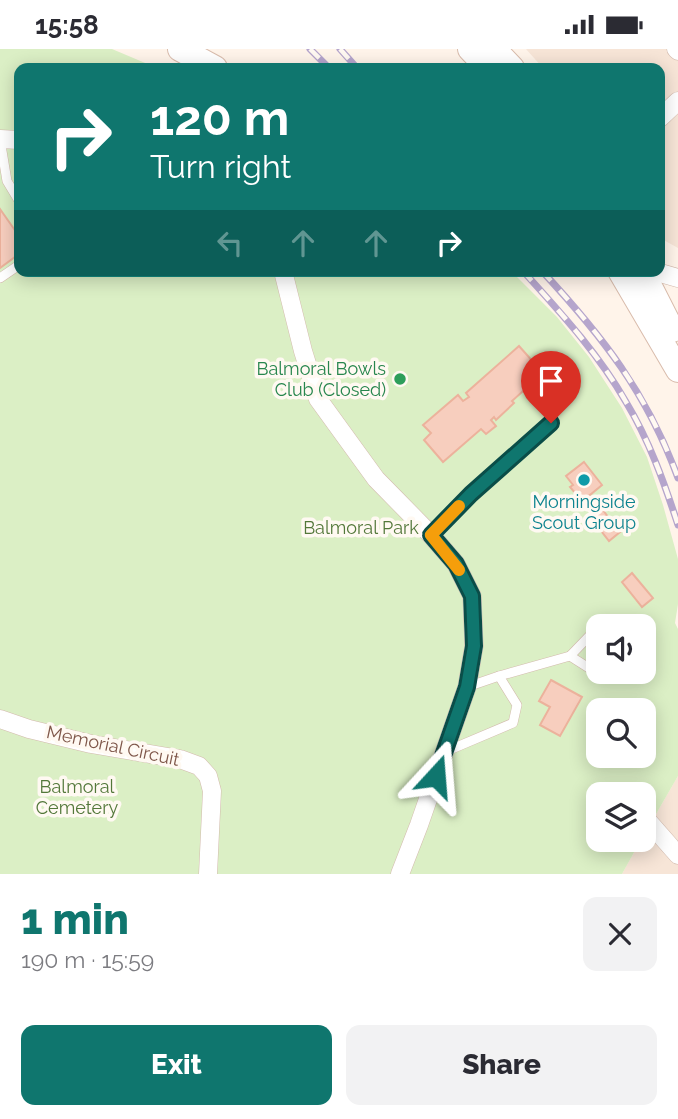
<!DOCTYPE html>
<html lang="en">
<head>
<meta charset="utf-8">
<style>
	:root { --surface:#fff; --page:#f2f2f3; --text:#2b2b33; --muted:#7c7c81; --accent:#0f766e }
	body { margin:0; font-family:Raleway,sans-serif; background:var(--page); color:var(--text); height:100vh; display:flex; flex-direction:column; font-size:26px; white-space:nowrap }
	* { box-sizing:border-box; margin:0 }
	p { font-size:23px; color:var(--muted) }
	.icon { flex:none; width:38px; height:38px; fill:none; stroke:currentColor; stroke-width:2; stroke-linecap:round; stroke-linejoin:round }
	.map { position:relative; height:825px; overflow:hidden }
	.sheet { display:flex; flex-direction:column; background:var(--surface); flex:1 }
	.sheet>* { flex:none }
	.guide { position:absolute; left:14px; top:14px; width:651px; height:214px; border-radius:14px; box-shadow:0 4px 18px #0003; background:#0f766e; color:#fff; overflow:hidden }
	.tools { position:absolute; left:586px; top:565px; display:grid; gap:14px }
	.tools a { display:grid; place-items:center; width:70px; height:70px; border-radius:14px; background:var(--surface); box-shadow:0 4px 18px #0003; font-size:35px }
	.pin { position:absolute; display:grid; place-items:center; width:60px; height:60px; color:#fff; margin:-72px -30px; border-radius:50% 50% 50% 0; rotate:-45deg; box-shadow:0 0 7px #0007 }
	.pin .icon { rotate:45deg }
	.me { position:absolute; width:77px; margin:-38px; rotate:19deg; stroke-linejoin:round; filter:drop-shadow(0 0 5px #0008) }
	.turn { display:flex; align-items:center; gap:24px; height:147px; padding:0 21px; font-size:32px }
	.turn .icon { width:91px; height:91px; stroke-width:2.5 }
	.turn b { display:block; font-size:49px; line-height:60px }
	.lanes { display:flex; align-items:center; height:66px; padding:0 21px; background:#0003; justify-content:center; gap:35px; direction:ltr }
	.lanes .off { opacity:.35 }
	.round { display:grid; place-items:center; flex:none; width:74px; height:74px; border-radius:14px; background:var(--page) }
	.overview { display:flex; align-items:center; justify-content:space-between; height:119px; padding:0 21px }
	h1 { font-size:42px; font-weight:800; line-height:52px; color:var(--accent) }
	.cta { display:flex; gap:14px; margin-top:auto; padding:14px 21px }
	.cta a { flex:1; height:80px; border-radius:14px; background:var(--accent); color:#fff; font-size:28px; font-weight:800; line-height:80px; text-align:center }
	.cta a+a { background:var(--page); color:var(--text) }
	.status { display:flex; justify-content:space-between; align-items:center; height:49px; padding:0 35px; background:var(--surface); direction:ltr }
	.status svg { height:19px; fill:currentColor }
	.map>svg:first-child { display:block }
	.residential { fill:#f7e5d7 }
	.green { fill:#dbefc5; fill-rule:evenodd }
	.building { fill:#f7cebe; stroke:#ecb29c; stroke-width:2 }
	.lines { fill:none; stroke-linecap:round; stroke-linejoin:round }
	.lane-casing { stroke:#d3baad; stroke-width:10 }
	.street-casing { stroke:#d3baad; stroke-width:19 }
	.secondary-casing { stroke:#d9bcac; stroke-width:26 }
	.lane { stroke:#fff; stroke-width:9 }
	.street { stroke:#fff; stroke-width:18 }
	.secondary { stroke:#fff; stroke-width:24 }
	.rail-casing { stroke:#b5a5cc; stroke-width:7 }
	.rail { stroke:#fff9f2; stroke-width:4.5; stroke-dasharray:13; stroke-linecap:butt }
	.route-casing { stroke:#0a4d48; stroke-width:18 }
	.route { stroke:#0f766e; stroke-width:12 }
	.slow { stroke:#f59e0b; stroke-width:12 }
	.leisure-dot { fill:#2e9e5b; stroke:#fff9f2; stroke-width:2.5 }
	.culture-dot { fill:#0f9aa8; stroke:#fff9f2; stroke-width:2.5 }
	.labels { text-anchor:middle; stroke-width:7; stroke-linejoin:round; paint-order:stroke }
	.leisure-label { font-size:18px; fill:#27864d; stroke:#fff9f2; text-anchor:end }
	.culture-label { font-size:18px; fill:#0d838f; stroke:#fff9f2 }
	.park-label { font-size:18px; fill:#53783a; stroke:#fff9f2 }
	.street-label { font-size:18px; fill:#7e5649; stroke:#fff9f2 }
</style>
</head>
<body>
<div class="status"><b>15:58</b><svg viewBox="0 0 49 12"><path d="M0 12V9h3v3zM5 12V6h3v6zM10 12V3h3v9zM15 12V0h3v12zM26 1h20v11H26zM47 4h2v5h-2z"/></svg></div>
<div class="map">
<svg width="678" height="825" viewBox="0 0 678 825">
	<rect width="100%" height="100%" fill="#fff4ea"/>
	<g class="residential">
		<path d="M526,0H678V199L660,189V19H543Z"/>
		<path d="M678,727V825H622L641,791H644V786Z"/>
	</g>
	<path class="green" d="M0,0H112L157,19H19V222H511L557,268L589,308L622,359L647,408L663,456L678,510V555L675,574L678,580V727L644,786V746H598V791H641L622,825H0ZM598,578H644V623H598ZM598,662H644V707H598Z"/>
	<g class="building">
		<path d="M0,160L19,187V205L0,219Z"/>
		<path d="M519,297L543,324L512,352L514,354L496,371L494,368L491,371L496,377L486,385L481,380L443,413L424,391L431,384L423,376L458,346L463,352L469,348L466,344Z"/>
		<path d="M584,413L602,436L585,450L578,442L575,444L570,438L573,436L566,427Z"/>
		<path d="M602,460L620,483L609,492L591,469L595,466L593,464L597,461L599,463Z"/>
		<path d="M632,524L653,549L642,558L622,533Z"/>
		<path d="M551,631L582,648L560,687L540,676L550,658L539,652Z"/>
	</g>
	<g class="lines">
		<g class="lane-casing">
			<g id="lane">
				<path d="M0,90L7,132L19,152"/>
				<path d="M0,229L19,216"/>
				<path d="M431,486L471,445L551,374"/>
				<path d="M570,607L592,621L598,616"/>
				<path d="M467,638L499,627L570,607L596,580"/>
				<path d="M447,702L513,674L517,656L499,627"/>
			</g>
		</g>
		<g class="street-casing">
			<g id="street">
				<path d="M676,0L678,2"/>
				<path d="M660,69L678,52"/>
				<path d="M0,90L19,91"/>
				<path d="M283,222L303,302L318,350L376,430L431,486L456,515L472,547L474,597L467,638L419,776L400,825"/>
				<path d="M645,228L657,223L678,229"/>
				<path d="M0,670L29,680L91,695L180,710L199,717L208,727L212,742L208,825"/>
				<path d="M648,772L678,806"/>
			</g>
		</g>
		<g class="secondary-casing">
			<g id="secondary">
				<path d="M180,0L215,19"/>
				<path d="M470,0L488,19"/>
				<path d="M494,0L512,19"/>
				<path d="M620,222L678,321"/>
				<path d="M642,222L672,281"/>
			</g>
		</g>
		<use href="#lane" class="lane"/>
		<use href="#street" class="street"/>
		<use href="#secondary" class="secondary"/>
		<g class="rail-casing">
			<g id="rail">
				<path d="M310,0L329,19"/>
				<path d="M340,0L357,19"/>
				<path d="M523,222C560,263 598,304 626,353C649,391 664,433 678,476"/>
				<path d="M542,222C603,288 647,344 678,429"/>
			</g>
		</g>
		<use href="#rail" class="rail"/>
	</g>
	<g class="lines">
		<g class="route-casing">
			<path id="route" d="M436,727L467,638L474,597L472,547L456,515L431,486L471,445L551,374"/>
		</g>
		<use href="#route" class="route"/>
		<path class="slow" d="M459,521L431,486L459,457"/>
	</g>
	<circle class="leisure-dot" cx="400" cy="330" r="7"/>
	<circle class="culture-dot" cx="584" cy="431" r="7"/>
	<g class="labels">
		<g class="leisure-label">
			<text x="386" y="326">Balmoral Bowls<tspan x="386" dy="21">Club (Closed)</tspan></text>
		</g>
		<g class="culture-label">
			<text x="584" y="459">Morningside<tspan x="584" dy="21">Scout Group</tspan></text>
		</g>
		<g class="park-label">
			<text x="361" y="485">Balmoral Park</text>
			<text x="77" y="744">Balmoral<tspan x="77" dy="21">Cemetery</tspan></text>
		</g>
		<g class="street-label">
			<text transform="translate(113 697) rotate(12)" y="6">Memorial Circuit</text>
		</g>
	</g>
</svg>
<div class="tools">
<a><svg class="icon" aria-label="sound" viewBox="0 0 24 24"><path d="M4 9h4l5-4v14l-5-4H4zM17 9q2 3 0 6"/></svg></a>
<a><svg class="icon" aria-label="search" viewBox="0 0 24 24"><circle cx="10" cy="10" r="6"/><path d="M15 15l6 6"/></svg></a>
<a><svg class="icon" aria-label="layers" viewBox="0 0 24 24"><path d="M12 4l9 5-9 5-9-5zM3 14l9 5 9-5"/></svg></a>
</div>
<div class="pin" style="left:551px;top:374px;background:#d93025"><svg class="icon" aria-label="arrive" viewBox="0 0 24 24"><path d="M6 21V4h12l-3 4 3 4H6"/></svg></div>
<svg class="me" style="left:436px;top:727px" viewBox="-20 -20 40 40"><path d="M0-17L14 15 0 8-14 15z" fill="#0f766e" stroke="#fff" stroke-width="4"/></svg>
<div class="guide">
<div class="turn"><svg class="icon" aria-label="right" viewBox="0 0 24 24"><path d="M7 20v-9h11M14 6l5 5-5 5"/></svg><div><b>120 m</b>Turn right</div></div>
<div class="lanes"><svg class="icon off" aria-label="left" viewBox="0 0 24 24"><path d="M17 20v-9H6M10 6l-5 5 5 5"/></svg><svg class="icon off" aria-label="ahead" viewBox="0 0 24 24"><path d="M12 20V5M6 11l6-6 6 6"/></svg><svg class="icon off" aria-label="ahead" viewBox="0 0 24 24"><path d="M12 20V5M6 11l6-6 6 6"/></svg><svg class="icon" aria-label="right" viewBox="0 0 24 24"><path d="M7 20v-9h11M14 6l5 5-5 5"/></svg></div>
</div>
</div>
<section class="sheet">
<div class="overview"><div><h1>1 min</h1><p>190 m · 15:59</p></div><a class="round"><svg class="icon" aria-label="close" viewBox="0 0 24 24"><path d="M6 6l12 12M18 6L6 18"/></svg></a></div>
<div class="cta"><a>Exit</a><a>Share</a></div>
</section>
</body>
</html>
